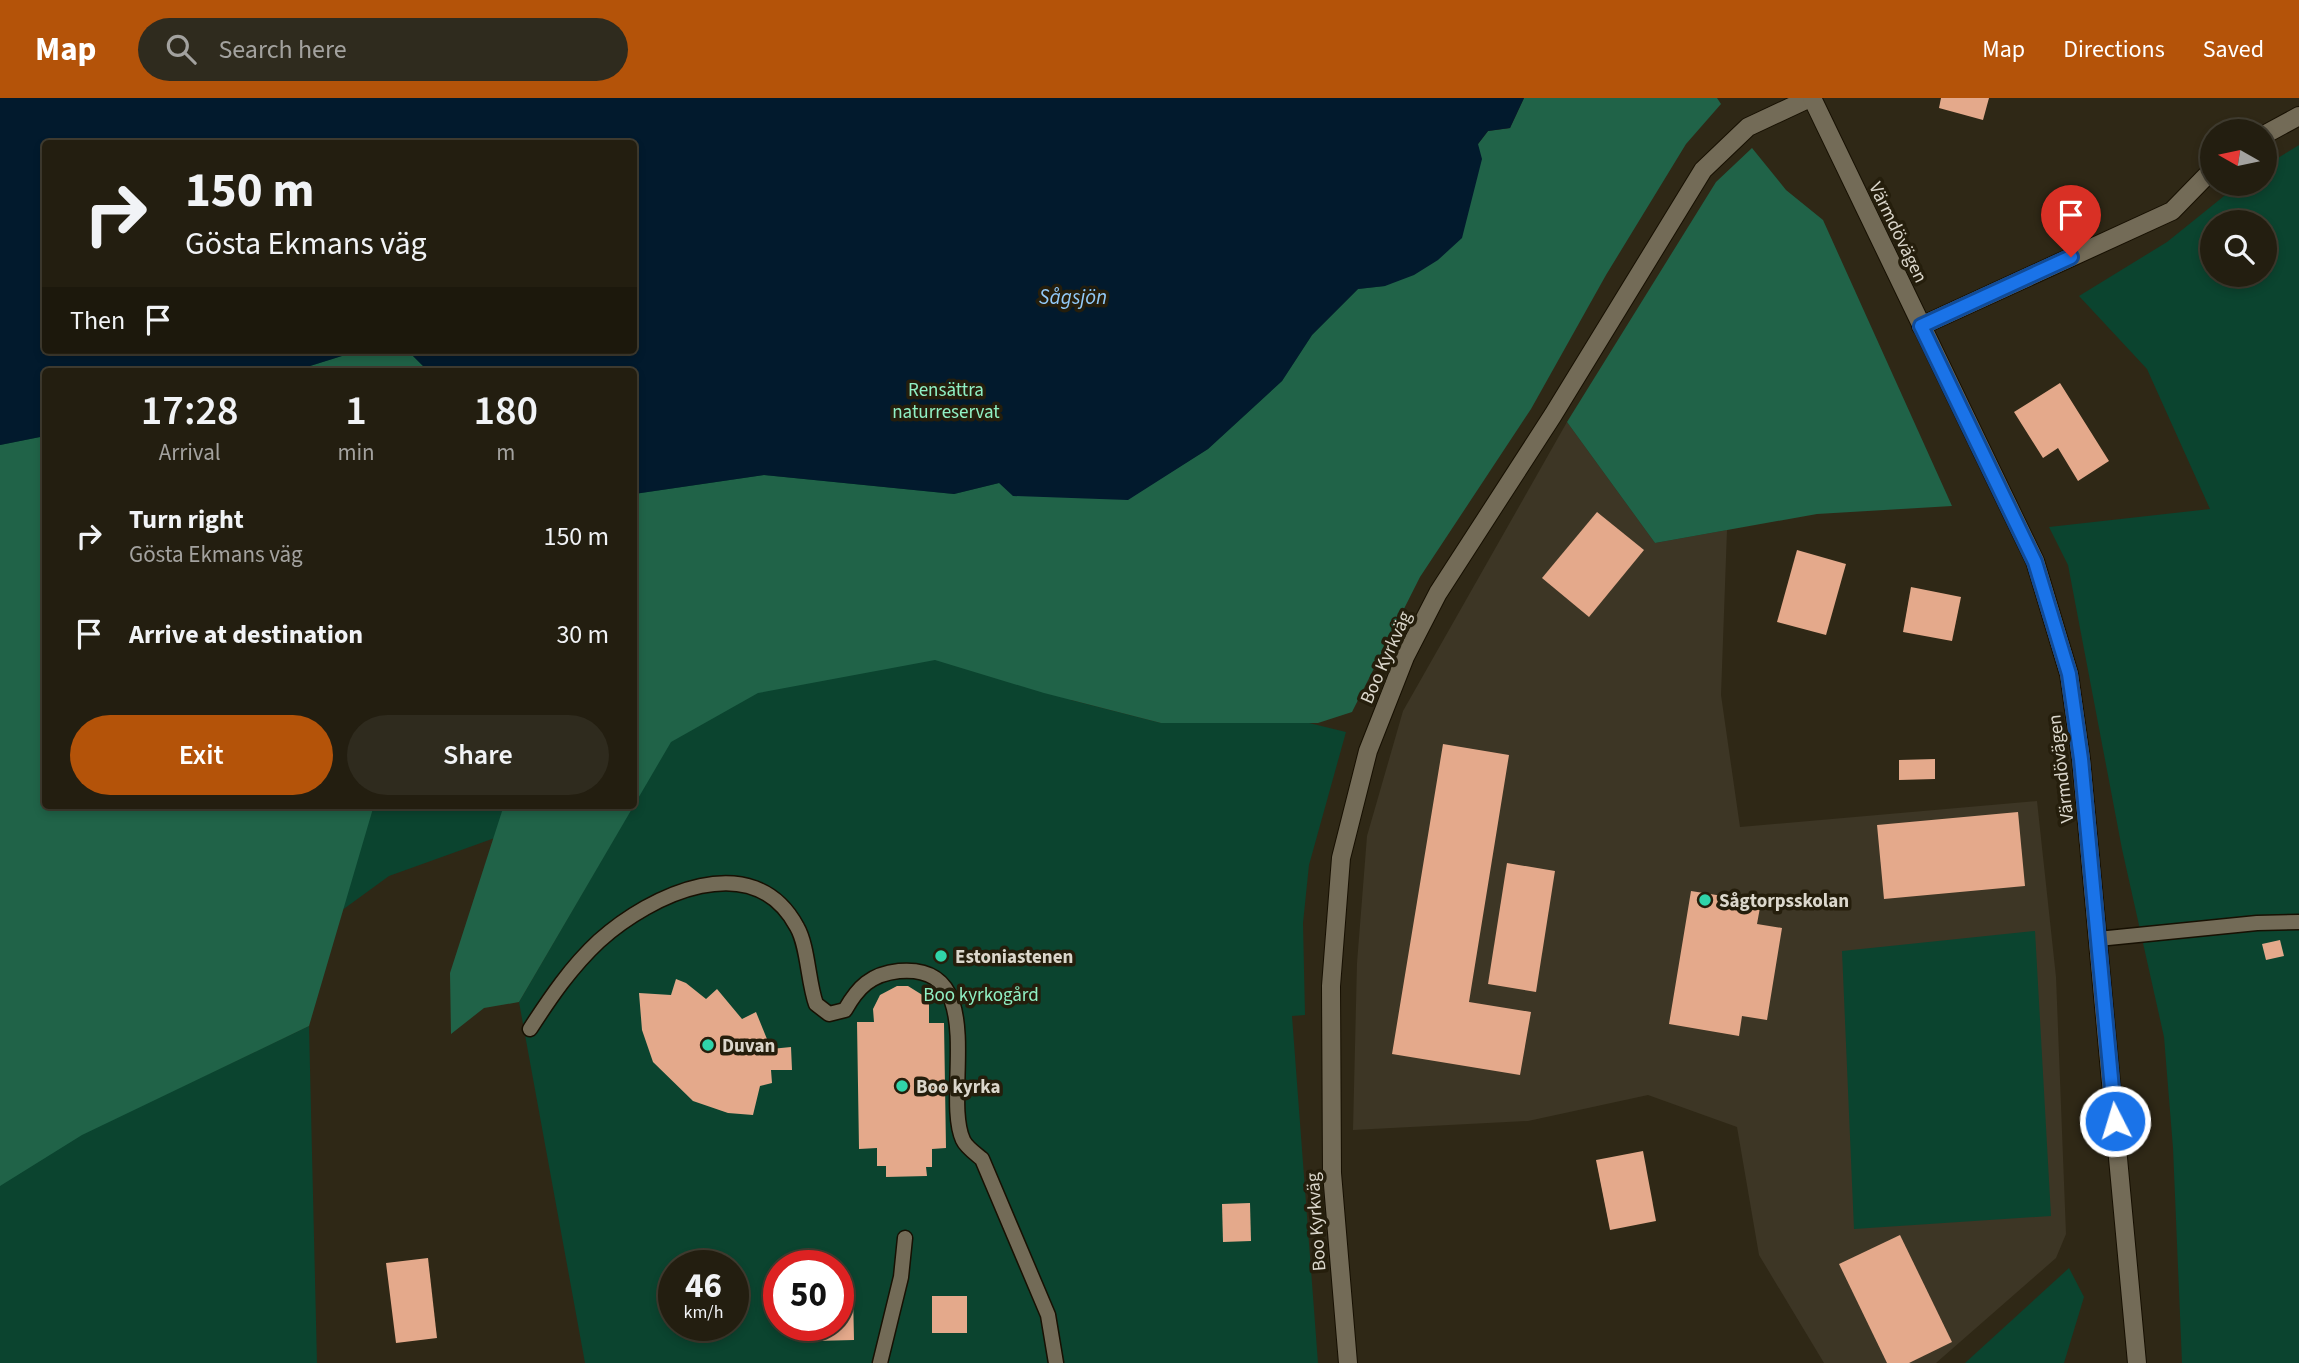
<!DOCTYPE html>
<html lang="en">
<head>
<meta charset="utf-8">
<style>
	:root { --surface:#231e10; --page:#2f2b1e; --text:#f1f3f6; --muted:#a3a29f; --line:#403c30; --accent:#b45309 }
	body { margin:0; font-family:"Source Sans 3",sans-serif; background:var(--page); color:var(--text); height:100vh; display:flex; flex-direction:column; font-size:26px; white-space:nowrap }
	* { box-sizing:border-box; margin:0 }
	p { font-size:23px; color:var(--muted) }
	.icon { flex:none; width:38px; height:38px; fill:none; stroke:currentColor; stroke-width:2; stroke-linecap:round; stroke-linejoin:round }
	.map { position:relative; flex:1; overflow:hidden }
	.details { position:absolute; left:42px; top:270px; width:595px; height:441px; display:flex; flex-direction:column; background:var(--surface); border-radius:7px; box-shadow:0 4px 10px #0003,0 0 0 2px var(--line) }
	.details>* { flex:none }
	.guide { position:absolute; left:42px; top:42px; width:595px; height:214px; border-radius:7px; box-shadow:0 4px 10px #0003,0 0 0 2px var(--line); background:#231e10; color:var(--text); overflow:hidden }
	.needle { width:46px; rotate:279deg }
	.fabs { position:absolute; left:2200px; top:21px; display:grid; gap:14px }
	.fabs a { display:grid; place-items:center; width:77px; height:77px; border-radius:50%; background:var(--surface); box-shadow:0 4px 10px #0003,0 0 0 2px var(--line); font-size:35px }
	.speed { position:absolute; left:658px; top:1152px; display:flex; gap:14px; font-size:35px; font-weight:700; text-align:center }
	.speed>* { display:grid; place-content:center; width:91px; height:91px; border-radius:50%; background:var(--surface); box-shadow:0 4px 10px #0003,0 0 0 2px var(--line); line-height:1 }
	.speed small { font-size:18px; font-weight:400 }
	.speed .limit { border:10px solid #d22; background:#fff; color:#111 }
	.pin { position:absolute; display:grid; place-items:center; width:60px; height:60px; color:#fff; margin:-72px -30px; border-radius:50% 50% 50% 0; rotate:-45deg; box-shadow:0 0 7px #0007 }
	.pin .icon { rotate:45deg }
	.me { position:absolute; width:77px; margin:-38px; rotate:355deg; stroke-linejoin:round; filter:drop-shadow(0 0 5px #0008) }
	.turn { display:flex; align-items:center; gap:24px; height:147px; padding:0 28px; font-size:32px }
	.turn .icon { width:91px; height:91px; stroke-width:2.5 }
	.turn b { display:block; font-size:49px; line-height:60px }
	.then { display:flex; align-items:center; height:66px; padding:0 28px; background:#0003; gap:14px; font-size:26px }
	.eta { display:flex; justify-content:space-evenly; align-items:center; height:119px; text-align:center }
	.eta b { font-size:42px; font-weight:600; line-height:49px }
	.cta { display:flex; gap:14px; margin-top:auto; padding:14px 28px }
	.cta a { flex:1; height:80px; border-radius:42px; background:var(--accent); color:#fff; font-size:28px; font-weight:600; line-height:80px; text-align:center }
	.cta a+a { background:var(--page); color:var(--text) }
	ul { padding:0; list-style:none }
	li { display:flex; align-items:center; gap:21px; height:98px; padding:0 28px }
	li div { flex:1 }
	li b { display:block; font-size:26px }
	li em { font-style:normal }
	header { display:flex; align-items:center; gap:42px; box-sizing:border-box; height:98px; padding:0 35px; background:var(--accent); color:#fff }
	header strong { font-size:33px }
	nav { display:flex; gap:38px; margin-inline-start:auto; font-size:24px }
	.search { width:490px; height:63px; background:var(--page); display:flex; align-items:center; gap:18px; box-sizing:border-box; padding:0 24px; border-radius:38px; color:var(--muted); font-size:26px }
	.map>svg:first-child { display:block }
	.education { fill:#3d3625 }
	.green { fill:#0b442f; fill-rule:evenodd }
	.forest { fill:#206348 }
	.water { fill:#021a2d }
	.building { fill:#e4a98b }
	.lines { fill:none; stroke-linecap:round; stroke-linejoin:round }
	.service-casing { stroke:#171002; stroke-width:17 }
	.minor-casing { stroke:#171002; stroke-width:20 }
	.secondary-casing { stroke:#171002; stroke-width:20 }
	.service { stroke:#736b57; stroke-width:14 }
	.minor { stroke:#736b57; stroke-width:18 }
	.secondary { stroke:#736b57; stroke-width:18 }
	.route-casing { stroke:#114b97; stroke-width:18 }
	.route { stroke:#1a73e8; stroke-width:12 }
	.poi-dot { fill:#30d4a9; stroke:#251e0c; stroke-width:2.5 }
	.labels { text-anchor:middle; stroke-width:7; stroke-linejoin:round; paint-order:stroke }
	.street-label { font-size:19px; fill:#dbd7cc; stroke:#251e0c }
	.park-label { font-size:19px; fill:#90f0c4; stroke:#251e0c }
	.poi-label { font-size:19px; font-weight:bold; fill:#dbd7cc; stroke:#251e0c; text-anchor:start }
	.water-label { font-size:21px; font-style:italic; fill:#92caf9; stroke:#251e0c }
</style>
</head>
<body>
<header>
<strong>Map</strong>
<div class="search"><svg class="icon" aria-label="search" viewBox="0 0 24 24"><circle cx="10" cy="10" r="6"/><path d="M15 15l6 6"/></svg>Search here</div>
<nav><a>Map</a><a>Directions</a><a>Saved</a></nav>
</header>
<div class="map">
<svg width="2299" height="1265" viewBox="0 0 2299 1265">
	<rect width="100%" height="100%" fill="#2f2816"/>
	<path class="education" d="M1567,324L1655,445L1727,432L1721,597L1740,729L2037,703L2056,879L2066,1136L2056,1160L1936,1265H1824L1759,1157L1737,1029L1648,997L1528,1023L1353,1032L1357,865L1367,738L1403,613Z"/>
	<g class="green">
		<path d="M119,0H1334L1513,76L1580,121L1071,602L1161,625L1305,624L1346,634L1309,767L1303,825L1305,917L1292,918L1318,1265H585L519,904L645,687L634,690V273H46V707H587L389,778L319,829L134,1011L309,928L317,1265H0V40ZM46,46H634V252H46ZM674,1167H733V1227H674ZM779,1167H838V1227H779Z"/>
		<path d="M2299,47V1265H2182L2173,1050L2164,939L2122,751L2068,467L2049,429L2210,411L2147,271L2079,198L2167,144L2239,86H2264L2265,68ZM2212,124H2264V177H2212Z"/>
		<path d="M2035,833L2051,1118L1854,1131L1842,853Z"/>
		<path d="M2069,1170L2084,1199L2064,1265H1965Z"/>
	</g>
	<g class="forest">
		<path d="M1524,0H1717L1721,6L1686,46L1606,177L1531,311L1420,479L1352,614L1318,625H1161L1044,595L935,562L758,595L671,644L519,904L484,910L451,936L450,875L504,707H634V396L764,377L954,396L999,385L1128,401L1208,351L1282,283L1312,237L1358,191L1385,188L1478,46L1488,33L1510,30Z"/>
		<path d="M1752,50L1786,92L1823,122L1952,408L1817,416L1655,445L1567,324L1716,84Z"/>
		<path d="M361,252H407L428,273H294Z"/>
		<path d="M45,338L46,707H374L309,928L82,1037L0,1088V347Z"/>
	</g>
	<path class="water" d="M0,0H1524L1510,30L1488,33L1478,46L1482,61L1462,140L1438,162L1414,177L1385,188L1358,191L1312,237L1282,283L1208,351L1128,402L1013,398L999,385L954,396L764,377L634,396V273H428L407,252H634V46H46V252H361L294,273H46L45,338L0,347Z"/>
	<g class="building">
		<path d="M1941,0H1989L1983,22L1939,10Z"/>
		<path d="M2060,285L2109,363L2078,383L2058,350L2043,360L2014,314Z"/>
		<path d="M1597,414L1644,452L1589,519L1542,480Z"/>
		<path d="M1797,452L1846,466L1826,537L1777,524Z"/>
		<path d="M1911,489L1961,499L1952,543L1903,534Z"/>
		<path d="M1443,646L1509,657L1469,904L1531,914L1520,977L1392,956Z"/>
		<path d="M1935,661V681L1899,682V662Z"/>
		<path d="M2018,714L2025,788L1884,801L1877,727Z"/>
		<path d="M1507,765L1555,773L1536,894L1488,886Z"/>
		<path d="M1691,793L1761,804L1757,826L1782,830L1767,922L1742,918L1739,938L1669,926Z"/>
		<path d="M2280,842L2284,858L2266,862L2262,846Z"/>
		<path d="M676,881L686,885L706,901L717,891L742,921L756,914L771,951L791,949L792,972H771L772,985L760,988L753,1017L728,1015L693,1003L653,964L642,932L639,895L671,897Z"/>
		<path d="M897,888H908L924,898L929,906V925H944L946,1050L932,1051V1069H926L927,1078L886,1079V1068H877V1050L859,1051L857,924H874L873,911L880,897Z"/>
		<path d="M1643,1053L1656,1123L1610,1132L1596,1062Z"/>
		<path d="M1250,1105L1251,1143L1223,1144L1222,1106Z"/>
		<path d="M1900,1137L1952,1244L1909,1265H1887L1839,1166Z"/>
		<path d="M428,1160L437,1240L396,1245L386,1165Z"/>
		<path d="M838,1195H853L854,1242L815,1243L814,1227H838Z"/>
		<rect x="932" y="1198" width="35" height="37"/>
	</g>
	<g class="lines">
		<g class="service-casing">
			<g id="service">
				<path d="M2098,841L2257,825L2299,824"/>
				<path d="M530,931C550,900 571,869 599,843C650,797 753,747 797,829C808,848 808,884 816,906L829,916L845,912C858,889 871,876 899,873C991,865 942,996 963,1042C966,1049 976,1056 982,1061L1048,1217L1056,1265"/>
				<path d="M880,1265L901,1179L905,1140"/>
			</g>
		</g>
		<g class="minor-casing">
			<g id="minor">
				<path d="M2264,37L2299,18"/>
				<path d="M1921,228L2172,113L2212,72"/>
				<path d="M1348,1265L1332,1075L1331,888L1341,760L1368,653L1405,559L1438,495L1553,317L1703,72L1748,29L1810,0"/>
			</g>
		</g>
		<g class="secondary-casing">
			<path id="secondary" d="M1812,0L2035,463L2069,576L2081,661L2137,1265"/>
		</g>
		<use href="#service" class="service"/>
		<use href="#minor" class="minor"/>
		<use href="#secondary" class="secondary"/>
	</g>
	<g class="lines">
		<g class="route-casing">
			<path id="route" d="M2071,159L1921,228L2035,464L2069,576L2081,661L2115,1023"/>
		</g>
		<use href="#route" class="route"/>
	</g>
	<g class="poi-dot">
		<circle cx="1705" cy="802" r="7"/>
		<circle cx="941" cy="858" r="7"/>
		<circle cx="708" cy="947" r="7"/>
		<circle cx="902" cy="988" r="7"/>
	</g>
	<g class="labels">
		<g class="street-label">
			<text transform="translate(1899 134) rotate(64)" y="7">Värmdövägen</text>
			<text transform="translate(1385 559) rotate(-66)" y="7">Boo Kyrkväg</text>
			<text transform="translate(2060 671) rotate(-97)" y="7">Värmdövägen</text>
			<text transform="translate(1315 1124) rotate(-94)" y="7">Boo Kyrkväg</text>
		</g>
		<g class="park-label">
			<text x="946" y="298">Rensättra<tspan x="946" dy="22">naturreservat</tspan></text>
			<text x="981" y="903">Boo kyrkogård</text>
		</g>
		<g class="poi-label">
			<text x="1719" y="809">Sågtorpsskolan</text>
			<text x="955" y="865">Estoniastenen</text>
			<text x="722" y="954">Duvan</text>
			<text x="916" y="995">Boo kyrka</text>
		</g>
		<g class="water-label">
			<text x="1073" y="206">Sågsjön</text>
		</g>
	</g>
</svg>
<div class="fabs">
<a><svg class="needle" viewBox="-14 -14 28 28"><path d="M0-13l5 13h-10z" fill="#e53935"/><path d="M0 13l5-13h-10z" fill="#a3a29f"/></svg></a>
<a><svg class="icon" aria-label="search" viewBox="0 0 24 24"><circle cx="10" cy="10" r="6"/><path d="M15 15l6 6"/></svg></a>
</div>
<div class="speed"><div>46<small>km/h</small></div><div class="limit">50</div></div>
<div class="pin" style="left:2071px;top:159px;background:#d93025"><svg class="icon" aria-label="arrive" viewBox="0 0 24 24"><path d="M6 21V4h12l-3 4 3 4H6"/></svg></div>
<svg class="me" style="left:2115px;top:1023px" viewBox="-20 -20 40 40"><circle r="17" fill="#1a73e8" stroke="#fff" stroke-width="3"/><path d="M0-11L8 9 0 5-8 9z" fill="#fff"/></svg>
<div class="guide">
<div class="turn"><svg class="icon" aria-label="right" viewBox="0 0 24 24"><path d="M7 20v-9h11M14 6l5 5-5 5"/></svg><div><b>150 m</b>Gösta Ekmans väg</div></div>
<div class="then">Then<svg class="icon" aria-label="arrive" viewBox="0 0 24 24"><path d="M6 21V4h12l-3 4 3 4H6"/></svg></div>
</div>
<section class="details">
<div class="eta">
<div><b>17:28</b><p>Arrival</p></div>
<div><b>1</b><p>min</p></div>
<div><b>180</b><p>m</p></div>
</div>
<ul>
<li><svg class="icon" aria-label="right" viewBox="0 0 24 24"><path d="M7 20v-9h11M14 6l5 5-5 5"/></svg><div><b>Turn right</b><p>Gösta Ekmans väg</p></div><em>150 m</em></li>
<li><svg class="icon" aria-label="arrive" viewBox="0 0 24 24"><path d="M6 21V4h12l-3 4 3 4H6"/></svg><div><b>Arrive at destination</b></div><em>30 m</em></li>
</ul>
<div class="cta"><a>Exit</a><a>Share</a></div>
</section>
</div>
</body>
</html>
